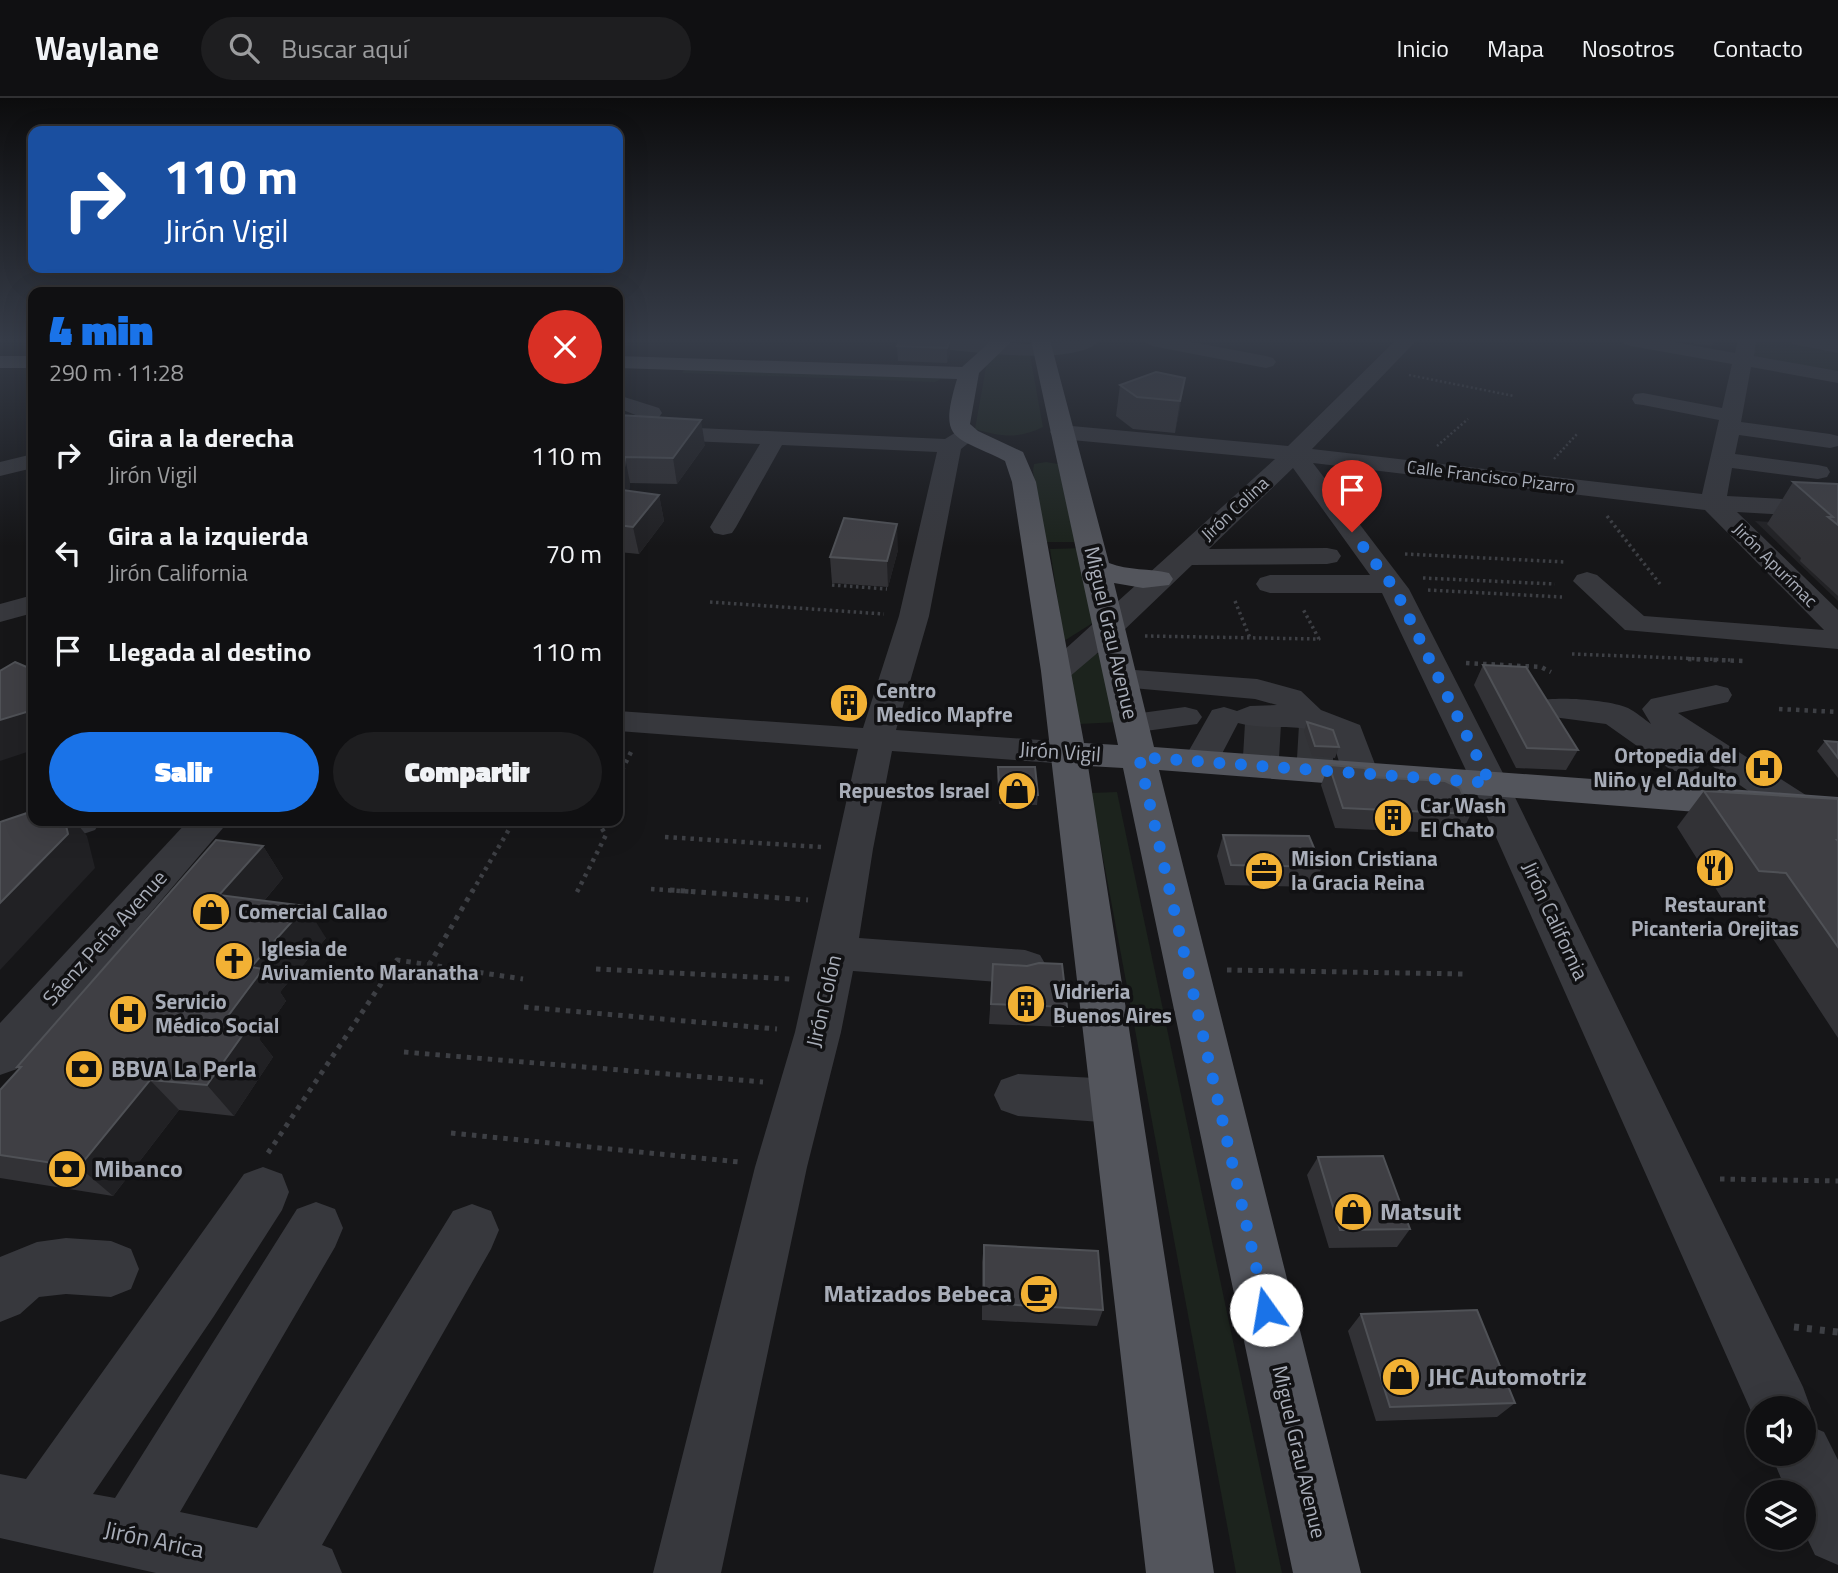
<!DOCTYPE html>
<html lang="es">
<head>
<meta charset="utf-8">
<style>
	:root { --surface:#101012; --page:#1e1e20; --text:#f1f3f6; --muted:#9c9d9f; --line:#303032; --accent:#1a73e8 }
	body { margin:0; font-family:"Titillium Web",sans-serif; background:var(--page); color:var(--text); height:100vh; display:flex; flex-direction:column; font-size:26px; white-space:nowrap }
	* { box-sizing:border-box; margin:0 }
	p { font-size:23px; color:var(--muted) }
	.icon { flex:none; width:38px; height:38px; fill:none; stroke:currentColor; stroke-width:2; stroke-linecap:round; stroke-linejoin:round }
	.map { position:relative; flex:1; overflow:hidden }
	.details { position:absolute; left:28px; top:189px; width:595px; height:539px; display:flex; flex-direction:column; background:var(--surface); border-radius:14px; box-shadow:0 7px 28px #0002,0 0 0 2px var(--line) }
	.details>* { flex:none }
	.top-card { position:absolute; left:28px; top:28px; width:595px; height:147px; border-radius:14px; box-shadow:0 7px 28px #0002,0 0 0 2px var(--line); background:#1a4fa0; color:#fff; overflow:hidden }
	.controls { position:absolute; left:1746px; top:1298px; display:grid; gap:14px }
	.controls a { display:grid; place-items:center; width:70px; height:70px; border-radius:50%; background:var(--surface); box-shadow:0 7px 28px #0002,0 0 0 2px var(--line); font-size:35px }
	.pin { position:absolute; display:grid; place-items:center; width:60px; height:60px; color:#fff; margin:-72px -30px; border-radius:50% 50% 50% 0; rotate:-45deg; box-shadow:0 0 7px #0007 }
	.pin .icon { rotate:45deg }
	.me { position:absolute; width:77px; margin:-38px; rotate:347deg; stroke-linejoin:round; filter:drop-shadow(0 0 5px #0008) }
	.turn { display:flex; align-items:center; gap:24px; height:147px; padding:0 21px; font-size:32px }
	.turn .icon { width:91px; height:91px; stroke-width:2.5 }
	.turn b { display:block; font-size:49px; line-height:60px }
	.round { display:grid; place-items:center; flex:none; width:74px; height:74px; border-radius:37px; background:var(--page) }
	.head { display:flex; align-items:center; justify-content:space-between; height:119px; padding:0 21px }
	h1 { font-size:42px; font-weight:800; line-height:52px; color:var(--accent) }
	.primary-button { display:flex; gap:14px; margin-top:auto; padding:14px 21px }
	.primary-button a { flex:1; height:80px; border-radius:42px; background:var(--accent); color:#fff; font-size:28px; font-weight:800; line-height:80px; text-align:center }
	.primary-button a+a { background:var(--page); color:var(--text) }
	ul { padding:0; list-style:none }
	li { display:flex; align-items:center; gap:21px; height:98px; padding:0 21px }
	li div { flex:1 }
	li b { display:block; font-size:26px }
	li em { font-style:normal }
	header { display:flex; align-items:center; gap:42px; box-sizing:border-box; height:98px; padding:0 35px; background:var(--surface); border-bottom:2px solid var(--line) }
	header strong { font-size:33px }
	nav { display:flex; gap:38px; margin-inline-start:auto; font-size:24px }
	.search { width:490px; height:63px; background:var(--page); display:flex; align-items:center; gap:18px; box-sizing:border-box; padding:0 24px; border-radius:38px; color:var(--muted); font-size:26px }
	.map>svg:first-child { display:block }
	.built { fill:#222225 }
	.green { fill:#1c231d }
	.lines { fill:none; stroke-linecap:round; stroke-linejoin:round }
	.minor-tunnel { stroke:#333438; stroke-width:36; stroke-dasharray:36 18; stroke-linecap:butt }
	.path-far4 { stroke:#3d3f44; stroke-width:2.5; stroke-dasharray:2 2.5; stroke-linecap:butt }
	.path-far3 { stroke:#3d3f44; stroke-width:3.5; stroke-dasharray:2.5 3.5; stroke-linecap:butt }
	.path-far2 { stroke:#3d3f44; stroke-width:4.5; stroke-dasharray:3.5 5; stroke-linecap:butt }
	.path-far1 { stroke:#3d3f44; stroke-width:5; stroke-dasharray:4.5 6; stroke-linecap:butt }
	.path { stroke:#3d3f44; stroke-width:7; stroke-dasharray:5 8; stroke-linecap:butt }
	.minor { fill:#37383d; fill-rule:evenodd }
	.major { fill:#53555c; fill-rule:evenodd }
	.wall { fill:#323236 }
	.shaded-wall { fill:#212124 }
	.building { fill:#3f3f44; stroke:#4f5156; stroke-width:2 }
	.route { stroke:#1a73e8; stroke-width:12; stroke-dasharray:0 21.6 }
	.labels { text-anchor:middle; stroke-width:7; stroke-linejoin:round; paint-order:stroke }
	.far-street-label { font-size:18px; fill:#a8adb8; stroke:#111113 }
	.street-label { font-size:21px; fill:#a8adb8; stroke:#111113 }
	.poi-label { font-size:21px; font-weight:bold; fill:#a8adb8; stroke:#111113; text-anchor:start }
	.near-poi-label { font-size:24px; font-weight:bold; fill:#a8adb8; stroke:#111113; text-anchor:start }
	.near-street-label { font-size:24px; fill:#a8adb8; stroke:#111113 }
</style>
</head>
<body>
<header>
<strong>Waylane</strong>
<div class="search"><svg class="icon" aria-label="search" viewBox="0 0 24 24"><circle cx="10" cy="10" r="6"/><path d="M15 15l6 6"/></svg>Buscar aquí</div>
<nav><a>Inicio</a><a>Mapa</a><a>Nosotros</a><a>Contacto</a></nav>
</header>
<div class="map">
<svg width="1838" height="1475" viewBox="0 0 1838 1475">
	<rect width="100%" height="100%" fill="#161618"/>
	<path class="built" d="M1755,423L1838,428V503Z"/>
	<g class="green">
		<path d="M1754,242H1838V275L1751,260Z"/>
		<path d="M996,255H1020L1030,257L1043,329C1019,341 1001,339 975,331L988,258Z"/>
		<path d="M686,270L932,277L941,281L935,284L682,275Z"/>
		<path d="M1046,364L1058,366L1075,444H1044L1033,373L1034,366Z"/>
		<path d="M1087,450L1099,521L1064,543L1050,451Z"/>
		<path d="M1103,555L1120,624L1079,626L1069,573L1085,557Z"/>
		<path d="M1117,694L1282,1475H1236L1091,695Z"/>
	</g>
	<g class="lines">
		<path class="minor-tunnel" d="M1244,642L1345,648"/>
		<g class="path-far4">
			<path d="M1409,277L1514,298"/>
			<path d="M1437,348L1468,321"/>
			<path d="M1554,361L1577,336"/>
		</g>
		<g class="path-far3">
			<path d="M1607,418L1660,486"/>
			<path d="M1405,456L1565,464"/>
			<path d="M1423,480L1555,486"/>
			<path d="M832,487L887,491"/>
			<path d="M1428,492L1562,499"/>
			<path d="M1235,503L1250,540"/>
			<path d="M710,504L884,516"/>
			<path d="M1145,538L1319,541L1303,511"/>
			<path d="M1572,556L1730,562"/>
		</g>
		<g class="path-far2">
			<path d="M1688,561L1743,563"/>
			<path d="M1466,565L1541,569L1551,574"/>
			<path d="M1779,611L1838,614"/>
			<path d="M618,680L632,652"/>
			<path d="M355,723L397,726"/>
			<path d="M665,739L821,749"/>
			<path d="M651,791L695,794"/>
			<path d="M472,794L514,723"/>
			<path d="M577,794L606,737L597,723"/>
		</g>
		<g class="path-far1">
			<path d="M670,792L808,802"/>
			<path d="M429,867L473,792"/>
			<path d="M596,871L791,881"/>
			<path d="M1227,872L1464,876"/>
			<path d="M524,909L777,931"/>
			<path d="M404,954L763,984"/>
			<path d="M451,1035L739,1064"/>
			<path d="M268,1055L397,862L523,881"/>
			<path d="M1720,1081L1838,1083"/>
		</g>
		<path class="path" d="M1794,1229L1838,1234"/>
		<g class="minor">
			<path d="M901,242H969L1028,246L1100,242C1076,272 948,250 911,248Z"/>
			<path d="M1142,242H1181L1266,258L1273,260L1276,264L1273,268L1266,270L1152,248Z"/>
			<path d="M1396,242H1417L1312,351L1702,396L1719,322L1643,307L1635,306L1632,301L1635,296L1643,295L1722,310L1732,266L1631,248L1624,246L1622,242H1663L1735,255L1738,242H1756L1754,258L1838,273V285L1751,269L1741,324L1830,336L1838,338V348L1830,350L1739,337L1735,356L1818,367L1827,369L1830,374L1827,379L1818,381L1732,370L1727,398L1838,404V420L1737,414L1838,512V551L1625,532L1573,483L1577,477L1587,474L1597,477L1644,518L1824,532L1705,412L1313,365L1409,491L1508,685L1803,1289L1811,1311L1805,1326L1824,1334L1838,1362V1467L1815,1457L1804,1434V1395H1787L1771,1356H1804V1311H1759V1331L1472,685L1382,495H1270L1260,492L1256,486L1260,480L1270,477H1370L1293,370L1209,451L1327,450L1337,452L1341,458L1337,464L1327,466L1192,467L1121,535L1068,580L1057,583L1046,580L1041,573L1275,361L1061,341L1053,339L1050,334L1053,329L1061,327L1288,348Z"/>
			<path d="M1789,242L1838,243V255L1792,246Z"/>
			<path d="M618,297L659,310L662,315L653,328L945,341L958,333H974L977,338L961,351L929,518L896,632L1068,644L1080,647L1086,655L1080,663L1068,666L892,653L873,751L859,840L1025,852L1040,857L1047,869L1040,881L1025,886L853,873L841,934L807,1069L721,1475H653L755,1069L795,934L858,651L618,633V613L863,630L899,518L937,354L782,347L736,429L732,435L723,437L714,435L710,429L760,346L618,340V326L634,322L638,318L618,310Z"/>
			<path d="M33,356V370L0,378V364Z"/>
			<path d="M33,497V515L0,524V506Z"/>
			<path d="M1121,571L1257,581L1301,593L1321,612L1360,627L1378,674L1373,682L1360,686L1347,682L1342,674L1332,640C1302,622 1270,634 1238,625L1214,671L1201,674L1188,671L1183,663L1212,612L1224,609L1237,613L1250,608L1277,607L1255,601L1110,588L1105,581L1110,574Z"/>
			<path d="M1716,587L1728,590L1732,597L1728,604L1678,615L1812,701L1818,710L1812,719L1799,723L1786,719L1699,659L1702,664L1697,672L1684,675L1671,672L1606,626L1538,617L1533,610L1538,603C1557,598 1610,602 1628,610C1636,614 1644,621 1651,626L1642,611L1651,601Z"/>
			<path d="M1185,609L1197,612L1202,619L1197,626L1131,635L1119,632L1114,625L1119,618Z"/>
			<path d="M41,723H101L95,732L0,764V736Z"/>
			<path d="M188,723H229L17,971L0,977V925Z"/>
			<path d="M1018,976L1115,981L1132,988L1139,1003L1132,1018L1115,1025L1018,1018L1001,1012L994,997L1001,982Z"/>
			<path d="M263,1069L282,1076L289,1094L282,1112L214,1218L93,1396L115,1400L297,1111L316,1104L335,1111L343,1130L335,1149L180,1414L257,1430L453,1113L472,1106L491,1113L499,1132L491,1151L322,1447L332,1451L342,1475H156L0,1440V1376L26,1381L244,1076Z"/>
			<path d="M66,1140L111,1143L131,1151L139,1171L131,1191L111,1199L66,1196L39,1199L20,1216L0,1224V1159L37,1144Z"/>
		</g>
		<g class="major">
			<path d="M992,242H1013L979,275L970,326L978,333L1023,354L1036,384L1084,645L1118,647L1031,242H1050L1109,465C1129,473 1149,470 1169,475L1173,481L1169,487L1143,490L1114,485L1154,649L1838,699V725L1159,672L1361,1475H1293L1123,670L1088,668L1214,1475H1146L1041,573L1012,384L1005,363C954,337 938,345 957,281L618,270V258L962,269Z"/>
			<rect x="0" y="258" width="33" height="12"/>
		</g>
	</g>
	<g class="wall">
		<path d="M950,242V254L947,265L898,263L897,248Z"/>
		<path d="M1672,242H1715L1712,248Z"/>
		<path d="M1185,280L1175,335L1133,331L1116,318L1120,287Z"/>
		<path d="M618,317L705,347L677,386L630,385L629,393L659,397L664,423L639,456L618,454Z"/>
		<path d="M1793,384L1838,386V498L1800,463L1801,460L1767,426Z"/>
		<path d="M898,452L888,489L832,485L830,459Z"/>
		<path d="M1483,567L1578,652L1566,672L1516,670L1474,587Z"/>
		<path d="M1307,624L1339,649L1335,660L1312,658L1304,634Z"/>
		<path d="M1825,643L1838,644V680L1817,653Z"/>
		<path d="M1329,667L1471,716L1461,736L1335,730L1321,687Z"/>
		<path d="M998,669L1038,697L1037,707L999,706L997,679Z"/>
		<path d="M1704,693L1838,701V940L1754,812L1728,810L1677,729Z"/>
		<path d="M1223,737L1322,769L1314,789L1225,787L1217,758Z"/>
		<path d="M263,748L283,780L264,803L326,840L280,894L286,903L259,941L273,959L234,1018L179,1012L113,1098L0,1080V992L19,971L17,969Z"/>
		<path d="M993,866L1067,909L1064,929L989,926Z"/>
		<path d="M1318,1059L1410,1131L1397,1149L1329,1150L1307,1077Z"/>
		<path d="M984,1147L1103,1212L1097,1228L982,1222V1164Z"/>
		<path d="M1361,1216L1515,1305L1497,1319L1376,1323L1348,1233Z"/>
	</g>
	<g class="shaded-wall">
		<path d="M950,242V254L947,265V250Z"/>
		<path d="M1185,280L1180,311L1175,335L1180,303Z"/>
		<path d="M701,322L705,347L677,386L673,360Z"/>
		<path d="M625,359L630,385L628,419L622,392Z"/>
		<path d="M659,397L664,423L639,456L633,429Z"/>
		<path d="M897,426L898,452L888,489L887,463Z"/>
		<path d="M29,570L33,576V595Z"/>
		<path d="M33,612V652L0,663V622Z"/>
		<path d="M65,723H75L87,738L95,770L0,872V805Z"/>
		<path d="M263,748L283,780L242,829L219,797Z"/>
		<path d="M306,808L326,840L280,894L286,903L259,941L273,959L234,1018L207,987L222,926L251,869Z"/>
		<path d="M150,982L179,1012L113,1098L79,1069Z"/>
	</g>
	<g class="building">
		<path d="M900,242H950L947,250L897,248Z"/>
		<path d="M1156,274L1185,280L1180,303L1137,299L1120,287Z"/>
		<path d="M618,317L701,322L673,360L625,359L622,392L659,397L633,429L618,427Z"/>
		<path d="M1793,384L1838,386V427L1828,419H1833Z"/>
		<path d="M844,420L897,426L887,463L830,459Z"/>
		<path d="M15,564L29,570L33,595V612L0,622V573Z"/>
		<path d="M1483,567L1526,569L1578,652L1527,650Z"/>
		<path d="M1307,624L1333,632L1339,649L1315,648Z"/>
		<path d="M1825,643L1838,644V660Z"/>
		<path d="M1329,667L1365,670L1368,679L1445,683L1460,690L1471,716L1343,710Z"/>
		<path d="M998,669H1035L1038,697L1000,696Z"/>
		<path d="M1704,693L1838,701V742H1837L1838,743V849L1786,775L1759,773Z"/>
		<path d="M33,713V723H65L68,736L0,805V724Z"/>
		<path d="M1223,737L1309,738L1322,769L1231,767Z"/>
		<path d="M216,742L263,748L219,797L306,808L251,869L263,871L222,926L249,928L207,987L150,982L79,1069L0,1057V992L21,969H17Z"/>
		<path d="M1039,865L1062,866L1067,909L991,906L993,866L1027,868Z"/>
		<path d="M1383,1058L1410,1131L1340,1132L1318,1059Z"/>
		<path d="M984,1147L1098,1153L1103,1212L984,1205Z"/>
		<path d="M1477,1212L1515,1305L1390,1309L1361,1216Z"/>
	</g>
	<linearGradient id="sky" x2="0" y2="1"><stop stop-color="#0c0c0d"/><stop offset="0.54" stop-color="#363c48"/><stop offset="1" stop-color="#363c48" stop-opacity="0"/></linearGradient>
	<rect width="1838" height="448" fill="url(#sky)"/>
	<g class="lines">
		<path class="route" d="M1266,1212L1139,659L1490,685L1395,491L1352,434"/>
	</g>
	<defs>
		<g id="building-disc" transform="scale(2.0125)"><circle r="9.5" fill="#f2b134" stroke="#111113"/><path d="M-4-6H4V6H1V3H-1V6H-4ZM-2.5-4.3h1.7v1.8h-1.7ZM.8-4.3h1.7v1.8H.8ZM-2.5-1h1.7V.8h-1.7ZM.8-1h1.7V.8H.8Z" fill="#111"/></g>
		<g id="hospital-disc" transform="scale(2.0125)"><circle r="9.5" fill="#f2b134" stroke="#111113"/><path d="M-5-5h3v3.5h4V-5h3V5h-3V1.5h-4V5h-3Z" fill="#111"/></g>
		<g id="shop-disc" transform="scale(2.0125)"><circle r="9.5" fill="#f2b134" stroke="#111113"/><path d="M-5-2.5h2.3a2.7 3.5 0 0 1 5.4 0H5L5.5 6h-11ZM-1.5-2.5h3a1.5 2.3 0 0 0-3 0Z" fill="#111"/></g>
		<g id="restaurant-disc" transform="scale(2.0125)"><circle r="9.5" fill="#f2b134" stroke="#111113"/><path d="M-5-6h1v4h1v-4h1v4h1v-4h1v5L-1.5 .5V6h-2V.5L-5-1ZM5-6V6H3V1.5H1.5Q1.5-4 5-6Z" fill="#111"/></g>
		<g id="office-disc" transform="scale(2.0125)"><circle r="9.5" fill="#f2b134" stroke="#111113"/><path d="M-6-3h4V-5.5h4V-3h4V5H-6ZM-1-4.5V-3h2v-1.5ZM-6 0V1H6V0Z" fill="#111"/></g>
		<g id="church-disc" transform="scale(2.0125)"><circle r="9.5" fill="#f2b134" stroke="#111113"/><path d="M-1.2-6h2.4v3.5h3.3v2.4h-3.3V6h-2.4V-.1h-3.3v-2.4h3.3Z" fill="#111"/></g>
		<g id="bank-disc" transform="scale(2.0125)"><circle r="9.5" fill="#f2b134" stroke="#111113"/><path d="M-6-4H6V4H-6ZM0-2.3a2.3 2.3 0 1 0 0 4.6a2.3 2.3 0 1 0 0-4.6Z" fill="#111"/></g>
		<g id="cafe-disc" transform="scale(2.0125)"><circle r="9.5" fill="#f2b134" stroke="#111113"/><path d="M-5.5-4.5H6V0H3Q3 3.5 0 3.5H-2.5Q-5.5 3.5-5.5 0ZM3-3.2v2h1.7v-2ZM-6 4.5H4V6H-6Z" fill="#111"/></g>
	</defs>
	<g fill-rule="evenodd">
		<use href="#building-disc" x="849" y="605"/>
		<use href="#hospital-disc" x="1764" y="670"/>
		<use href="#shop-disc" x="1017" y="693"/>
		<use href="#building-disc" x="1393" y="720"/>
		<use href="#restaurant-disc" x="1715" y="770"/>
		<use href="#office-disc" x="1264" y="773"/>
		<use href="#shop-disc" x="211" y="814"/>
		<use href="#church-disc" x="234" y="863"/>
		<use href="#building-disc" x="1026" y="906"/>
		<use href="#hospital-disc" x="128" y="916"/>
		<use href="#bank-disc" x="84" y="971"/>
		<use href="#bank-disc" x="67" y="1071"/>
		<use href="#shop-disc" x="1353" y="1114"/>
		<use href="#cafe-disc" x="1039" y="1196"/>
		<use href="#shop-disc" x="1401" y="1279"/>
	</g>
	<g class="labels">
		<g class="far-street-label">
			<text transform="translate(1491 379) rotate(7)" y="6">Calle Francisco Pizarro</text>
			<text transform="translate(1235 411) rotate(-43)" y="6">Jirón Colina</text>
			<text transform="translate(1775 467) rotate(45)" y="6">Jirón Apurímac</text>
		</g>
		<g class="street-label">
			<text transform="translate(1111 535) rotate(77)" y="7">Miguel Grau Avenue</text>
			<text transform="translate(1060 654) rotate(4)" y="7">Jirón Vigil</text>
			<text transform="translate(1555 823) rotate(65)" y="7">Jirón California</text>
			<text transform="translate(105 840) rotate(-48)" y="7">Sáenz Peña Avenue</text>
			<text transform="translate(824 903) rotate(-77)" y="7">Jirón Colón</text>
			<text transform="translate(1299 1354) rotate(77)" y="7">Miguel Grau Avenue</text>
		</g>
		<g class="poi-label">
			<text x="876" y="600">Centro<tspan x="876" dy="24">Medico Mapfre</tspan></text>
			<text x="1737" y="665" text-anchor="end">Ortopedia del<tspan x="1737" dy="24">Niño y el Adulto</tspan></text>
			<text x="990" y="700" text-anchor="end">Repuestos Israel</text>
			<text x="1420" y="715">Car Wash<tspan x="1420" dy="24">El Chato</tspan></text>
			<text x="1291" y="768">Mision Cristiana<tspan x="1291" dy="24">la Gracia Reina</tspan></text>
			<text x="1715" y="814" text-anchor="middle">Restaurant<tspan x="1715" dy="24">Picanteria Orejitas</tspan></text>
			<text x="238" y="821">Comercial Callao</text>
			<text x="261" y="858">Iglesia de<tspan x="261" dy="24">Avivamiento Maranatha</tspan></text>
			<text x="1053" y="901">Vidrieria<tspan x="1053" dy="24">Buenos Aires</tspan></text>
			<text x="155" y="911">Servicio<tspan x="155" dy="24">Médico Social</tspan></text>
		</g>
		<g class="near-poi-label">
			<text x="111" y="979">BBVA La Perla</text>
			<text x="94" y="1079">Mibanco</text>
			<text x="1380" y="1122">Matsuit</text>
			<text x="1012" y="1204" text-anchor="end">Matizados Bebeca</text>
			<text x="1428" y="1287">JHC Automotriz</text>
		</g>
		<g class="near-street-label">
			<text transform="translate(154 1442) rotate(12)" y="8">Jirón Arica</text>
		</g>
	</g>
</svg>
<div class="controls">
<a><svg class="icon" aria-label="sound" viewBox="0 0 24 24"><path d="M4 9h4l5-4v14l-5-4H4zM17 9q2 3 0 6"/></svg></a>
<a><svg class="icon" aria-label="layers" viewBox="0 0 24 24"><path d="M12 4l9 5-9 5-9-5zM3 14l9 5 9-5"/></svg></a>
</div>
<div class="pin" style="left:1352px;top:434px;background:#d93025"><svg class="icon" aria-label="arrive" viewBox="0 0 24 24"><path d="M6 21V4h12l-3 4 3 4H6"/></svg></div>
<svg class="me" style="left:1266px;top:1212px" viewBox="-20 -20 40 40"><circle r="19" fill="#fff"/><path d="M0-13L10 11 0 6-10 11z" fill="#1a73e8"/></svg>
<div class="top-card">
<div class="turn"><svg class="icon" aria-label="right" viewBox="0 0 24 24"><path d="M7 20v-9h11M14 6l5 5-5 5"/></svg><div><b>110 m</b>Jirón Vigil</div></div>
</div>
<section class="details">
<div class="head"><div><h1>4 min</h1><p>290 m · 11:28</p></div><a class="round" style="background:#d93025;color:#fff"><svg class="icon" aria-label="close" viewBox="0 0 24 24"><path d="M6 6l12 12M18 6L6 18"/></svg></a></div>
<ul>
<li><svg class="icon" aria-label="right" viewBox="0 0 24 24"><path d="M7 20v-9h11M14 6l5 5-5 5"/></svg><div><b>Gira a la derecha</b><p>Jirón Vigil</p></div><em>110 m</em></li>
<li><svg class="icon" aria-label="left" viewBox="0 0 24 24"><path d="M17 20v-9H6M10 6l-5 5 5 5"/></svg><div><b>Gira a la izquierda</b><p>Jirón California</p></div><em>70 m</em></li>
<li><svg class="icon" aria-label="arrive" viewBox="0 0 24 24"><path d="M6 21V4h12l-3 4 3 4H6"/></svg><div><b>Llegada al destino</b></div><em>110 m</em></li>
</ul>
<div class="primary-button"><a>Salir</a><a>Compartir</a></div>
</section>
</div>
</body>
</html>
